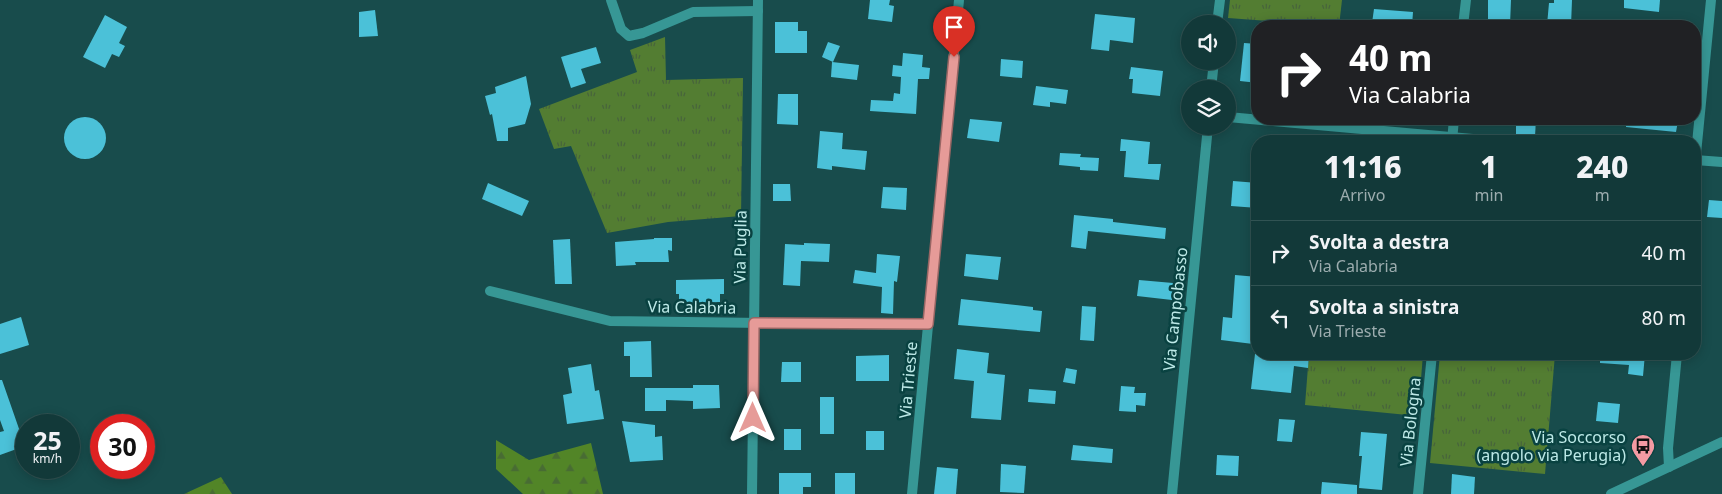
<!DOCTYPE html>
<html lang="it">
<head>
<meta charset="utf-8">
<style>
	:root { --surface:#123939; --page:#1b4041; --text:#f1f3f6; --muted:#9cacae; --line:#315353 }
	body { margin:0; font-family:"Noto Sans",sans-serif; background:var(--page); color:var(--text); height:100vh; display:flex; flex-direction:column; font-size:19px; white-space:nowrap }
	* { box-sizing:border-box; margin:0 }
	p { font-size:16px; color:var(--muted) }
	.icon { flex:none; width:28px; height:28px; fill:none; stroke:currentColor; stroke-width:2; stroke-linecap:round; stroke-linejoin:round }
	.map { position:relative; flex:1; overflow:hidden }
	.sheet { position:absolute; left:1251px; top:135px; width:450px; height:225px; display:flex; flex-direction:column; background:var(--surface); border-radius:20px; box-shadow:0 2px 12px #0003,0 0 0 1px var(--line) }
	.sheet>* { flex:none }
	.hud { position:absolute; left:1251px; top:20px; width:450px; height:105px; border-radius:20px; box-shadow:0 2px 12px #0003,0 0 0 1px var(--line); background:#202124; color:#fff; overflow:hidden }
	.tools { position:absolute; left:1181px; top:15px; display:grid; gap:10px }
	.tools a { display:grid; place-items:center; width:55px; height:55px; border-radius:50%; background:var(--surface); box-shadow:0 2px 12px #0003,0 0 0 1px var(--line); font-size:25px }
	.speed { position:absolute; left:15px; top:414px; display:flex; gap:10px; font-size:25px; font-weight:700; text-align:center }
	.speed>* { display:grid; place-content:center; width:65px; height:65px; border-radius:50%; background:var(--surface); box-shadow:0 2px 12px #0003,0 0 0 1px var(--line); line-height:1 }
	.speed small { font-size:12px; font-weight:400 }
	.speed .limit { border:8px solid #d22; background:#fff; color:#111 }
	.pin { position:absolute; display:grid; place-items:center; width:42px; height:42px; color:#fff; margin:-51px -21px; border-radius:50% 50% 50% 0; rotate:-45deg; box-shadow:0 0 5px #0007 }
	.pin .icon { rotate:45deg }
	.me { position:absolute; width:55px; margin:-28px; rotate:0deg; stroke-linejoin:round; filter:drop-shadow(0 0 4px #0008) }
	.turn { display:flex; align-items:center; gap:18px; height:105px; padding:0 15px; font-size:22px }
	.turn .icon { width:65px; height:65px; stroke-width:2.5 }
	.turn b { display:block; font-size:35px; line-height:42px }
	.eta { display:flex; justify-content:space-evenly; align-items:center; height:85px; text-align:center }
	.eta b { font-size:30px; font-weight:800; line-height:35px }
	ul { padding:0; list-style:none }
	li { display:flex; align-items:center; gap:15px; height:65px; padding:0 15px; border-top:1px solid var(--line) }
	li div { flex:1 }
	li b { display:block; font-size:19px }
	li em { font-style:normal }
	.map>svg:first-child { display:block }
	.grass { fill:url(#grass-tufts) }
	.forest { fill:url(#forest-firs) }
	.building { fill:#4bc1d8 }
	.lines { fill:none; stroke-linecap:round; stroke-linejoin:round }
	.minor { stroke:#379795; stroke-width:10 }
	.route-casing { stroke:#966563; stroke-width:12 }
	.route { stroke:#e69b98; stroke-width:9 }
	.labels { text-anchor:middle; stroke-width:5; stroke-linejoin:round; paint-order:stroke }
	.street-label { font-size:16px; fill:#bde9e7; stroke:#094241 }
	.poi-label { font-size:16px; fill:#bde9e7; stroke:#094241; text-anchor:end }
</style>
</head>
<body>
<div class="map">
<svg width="1722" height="494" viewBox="0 0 1722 494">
	<defs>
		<pattern id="grass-tufts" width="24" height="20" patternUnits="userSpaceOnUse" patternTransform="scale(1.25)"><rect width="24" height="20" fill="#537d32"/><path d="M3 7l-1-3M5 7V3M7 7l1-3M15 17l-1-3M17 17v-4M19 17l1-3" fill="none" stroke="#47643b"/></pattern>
		<pattern id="forest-firs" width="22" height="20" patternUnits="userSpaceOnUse" patternTransform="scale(1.25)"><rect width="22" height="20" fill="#528527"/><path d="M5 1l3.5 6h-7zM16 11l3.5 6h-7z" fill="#486c33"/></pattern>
	</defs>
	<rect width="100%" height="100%" fill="#184c4c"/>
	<g class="grass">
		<path d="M1230,0H1342L1339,26L1228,18Z"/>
		<path d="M665,37L666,80L743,78L741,216L668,222L607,233L571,146L554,149L539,109L637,72L630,50Z"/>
		<path d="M1309,354H1423L1418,416L1305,405Z"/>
		<path d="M1440,354H1555L1545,474L1430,463Z"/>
	</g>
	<g class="forest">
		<path d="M496,440L529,460L591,443L603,494H523L496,469Z"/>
		<path d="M221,477L232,494H184Z"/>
	</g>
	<g class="building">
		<path d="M870,0H890L889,5L894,6L892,22L868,19Z"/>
		<path d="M1488,0H1511L1510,25H1496V21L1488,20Z"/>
		<path d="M1554,0H1572L1571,26L1547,25L1549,3H1554Z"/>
		<path d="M1624,0H1660L1659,12L1624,8Z"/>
		<path d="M1374,9L1413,12L1412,26H1375V23H1372Z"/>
		<path d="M375,10L378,36L359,37V12Z"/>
		<path d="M1095,14L1135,18L1133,43L1110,40L1109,51L1091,49Z"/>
		<path d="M105,15L127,27L119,43L125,46L119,57L112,54L105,68L83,57Z"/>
		<path d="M775,22H798V31H807V53H775Z"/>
		<path d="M828,42L840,46L833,62L822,57Z"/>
		<path d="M1244,43L1258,44V83L1240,81Z"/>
		<path d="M596,47L601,63L581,69L586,83L571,88L561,57Z"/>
		<path d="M903,53L923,55L922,67L930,68L929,79H918L916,114L870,111L871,100L893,101L894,93L900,94L901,77L892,76L893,65L902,66Z"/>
		<path d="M1001,59L1023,61L1022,78L1000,76Z"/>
		<path d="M832,62L859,65L857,80L831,77Z"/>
		<path d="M1131,67L1163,71L1160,96L1132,93L1133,79H1129Z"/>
		<path d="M526,76L531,104L525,124L508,128V141H497L492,114L490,115L485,96L496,93L495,87Z"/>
		<path d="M1036,86L1068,90L1066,104L1050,102V107L1033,105Z"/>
		<path d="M778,94H798V125L777,124Z"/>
		<circle cx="85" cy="138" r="21"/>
		<path d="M970,119L1002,122L999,142L967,138Z"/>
		<path d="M1516,119H1536L1535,136H1516Z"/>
		<path d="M1626,119H1672V120L1678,121L1676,132L1626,127Z"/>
		<path d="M820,131L843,133L842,149L867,151L865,170L832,166V170L817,168Z"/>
		<path d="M1121,139L1150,142L1148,164H1161L1159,180L1124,177L1126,151H1120Z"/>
		<path d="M1060,153L1081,154L1080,157L1099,158L1098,171L1080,170V167L1059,165Z"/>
		<path d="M1233,181L1258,183V208L1231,206Z"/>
		<path d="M488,183L529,201L522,216L482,199Z"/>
		<path d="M773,184H790L791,201H773Z"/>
		<path d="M883,187L907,188L906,210L881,208Z"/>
		<path d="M1709,200L1722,201V218L1707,217Z"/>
		<path d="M1074,215L1113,219V222L1166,228L1165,239L1088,231L1086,249L1071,247Z"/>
		<path d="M654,238H672V251L668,250L669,262H635L636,265L616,266L615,242L654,239Z"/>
		<path d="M570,239L572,284H555L553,240Z"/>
		<path d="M804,243L830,244L829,262L801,261L800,286L783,285L785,244L804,245Z"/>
		<path d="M877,254L900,256L897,282L894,281L893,314L881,313L882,287L853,283L855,270L876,273Z"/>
		<path d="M966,254L1001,257L998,280L964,276Z"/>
		<path d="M1235,275L1258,277V303L1253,344L1221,340L1223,317L1232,318Z"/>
		<path d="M724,279V294H720V302L679,303V294H676V280Z"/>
		<path d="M1139,280L1173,283L1172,300L1137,296Z"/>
		<path d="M961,299L1033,307V310L1042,311L1040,332L958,325Z"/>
		<path d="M1082,306L1096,307L1094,341L1080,340Z"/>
		<path d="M21,317L29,345L0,354V324Z"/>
		<path d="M651,341L652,377H630V356H624V342Z"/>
		<path d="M957,349L989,353L987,373L1005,375L1001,420L971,418L974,381L954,379Z"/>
		<path d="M1255,354H1309L1308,368L1294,366L1291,393L1251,389Z"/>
		<path d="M1600,354H1645L1643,376L1628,374L1629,365L1600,363Z"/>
		<path d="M889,355V381H856V356Z"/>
		<path d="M782,362H801V382H781Z"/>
		<path d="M591,364L595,391L599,390L604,419L567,424L563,395L572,393L568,368Z"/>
		<path d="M1066,368L1077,370L1075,384L1063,382Z"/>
		<path d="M0,380H2L25,446L0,455V432L4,431L0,420Z"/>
		<path d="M693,385H719L720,408L693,409V401L666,400V411H645V388H693Z"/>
		<path d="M1121,386L1135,387L1134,393H1146L1145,406L1136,405V412L1119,411Z"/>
		<path d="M1029,389L1056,391L1055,404L1028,402Z"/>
		<rect x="820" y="397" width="14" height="37"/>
		<path d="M1598,402L1620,404L1618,423L1596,421Z"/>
		<path d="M1279,419L1295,420L1292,442L1277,441Z"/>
		<path d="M622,421L655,425V437L662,436L663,460L630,462Z"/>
		<rect x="784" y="429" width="17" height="21"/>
		<rect x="866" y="431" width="18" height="19"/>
		<path d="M1361,432L1387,434L1382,490L1359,488L1362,456H1359Z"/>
		<path d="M1073,445L1113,449L1112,463L1071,460Z"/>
		<path d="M1217,455L1239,456L1238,476L1216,475Z"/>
		<path d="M1001,464L1026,466L1024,493L1000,492Z"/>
		<path d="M937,467L958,469L956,494H934Z"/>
		<path d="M779,473H811V487H803V494H779Z"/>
		<rect x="835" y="473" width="20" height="21"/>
		<path d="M1452,474L1475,477L1474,494H1451Z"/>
		<path d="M1322,482L1357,485V494H1321Z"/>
	</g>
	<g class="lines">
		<g class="minor">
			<path d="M611,0L621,29L629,36L643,33L693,12L758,11"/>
			<path d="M1217,24L1220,0"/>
			<path d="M1463,26L1466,0"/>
			<path d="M1211,89L1214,61"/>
			<path d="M1228,117L1495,141"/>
			<path d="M1452,141L1454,119"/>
			<path d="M1695,160L1722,162"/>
			<path d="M1695,164L1711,0"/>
			<path d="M490,291L610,321L928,325"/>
			<path d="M1669,467L1668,448L1677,354"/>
			<path d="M752,494L758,0"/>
			<path d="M912,494L959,0"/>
			<path d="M1172,494L1208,126"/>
			<path d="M1418,494L1432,354"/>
			<path d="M1611,494L1722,442"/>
		</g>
	</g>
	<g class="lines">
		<g class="route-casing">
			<path id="route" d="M753,418L754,323L928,324L954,57"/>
		</g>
		<use href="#route" class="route"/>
	</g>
	<defs>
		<g id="bus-pin" transform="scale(1.25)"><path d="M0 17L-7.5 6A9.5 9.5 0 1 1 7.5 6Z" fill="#f49aa3" stroke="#094241"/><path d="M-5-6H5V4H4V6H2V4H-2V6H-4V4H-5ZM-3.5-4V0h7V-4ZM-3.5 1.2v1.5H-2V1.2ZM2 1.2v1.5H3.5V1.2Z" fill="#111"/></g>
	</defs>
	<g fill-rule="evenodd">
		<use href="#bus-pin" x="1643" y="446"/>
	</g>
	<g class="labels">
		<g class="street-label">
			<text transform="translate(740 247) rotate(-89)" y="6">Via Puglia</text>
			<text transform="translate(692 307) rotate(1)" y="6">Via Calabria</text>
			<text transform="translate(1175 309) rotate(-84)" y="6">Via Campobasso</text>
			<text transform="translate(908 380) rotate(-85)" y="6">Via Trieste</text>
			<text transform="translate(1410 422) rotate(-84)" y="6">Via Bologna</text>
		</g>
		<g class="poi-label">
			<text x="1626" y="443">Via Soccorso<tspan x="1626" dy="18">(angolo via Perugia)</tspan></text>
		</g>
	</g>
</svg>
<div class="tools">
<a><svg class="icon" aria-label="sound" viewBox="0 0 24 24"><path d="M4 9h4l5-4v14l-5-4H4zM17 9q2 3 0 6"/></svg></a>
<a><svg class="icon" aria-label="layers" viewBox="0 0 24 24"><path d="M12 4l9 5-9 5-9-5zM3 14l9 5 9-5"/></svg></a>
</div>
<div class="speed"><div>25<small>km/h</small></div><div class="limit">30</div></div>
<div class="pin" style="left:954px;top:57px;background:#d93025"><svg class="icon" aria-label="arrive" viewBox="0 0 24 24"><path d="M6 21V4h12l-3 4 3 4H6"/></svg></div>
<svg class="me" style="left:753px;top:418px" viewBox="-20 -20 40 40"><path d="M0-17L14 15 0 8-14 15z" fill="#e69b98" stroke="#fff" stroke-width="4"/></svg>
<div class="hud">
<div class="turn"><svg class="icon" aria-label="right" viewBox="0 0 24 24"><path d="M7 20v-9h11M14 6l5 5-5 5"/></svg><div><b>40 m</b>Via Calabria</div></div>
</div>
<section class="sheet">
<div class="eta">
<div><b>11:16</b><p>Arrivo</p></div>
<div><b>1</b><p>min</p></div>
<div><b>240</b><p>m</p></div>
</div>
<ul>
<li><svg class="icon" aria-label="right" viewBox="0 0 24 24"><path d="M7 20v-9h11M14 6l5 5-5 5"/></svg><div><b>Svolta a destra</b><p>Via Calabria</p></div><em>40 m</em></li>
<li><svg class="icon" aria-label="left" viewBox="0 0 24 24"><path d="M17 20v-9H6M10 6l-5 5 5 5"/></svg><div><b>Svolta a sinistra</b><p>Via Trieste</p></div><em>80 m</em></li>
</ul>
</section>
</div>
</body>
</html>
